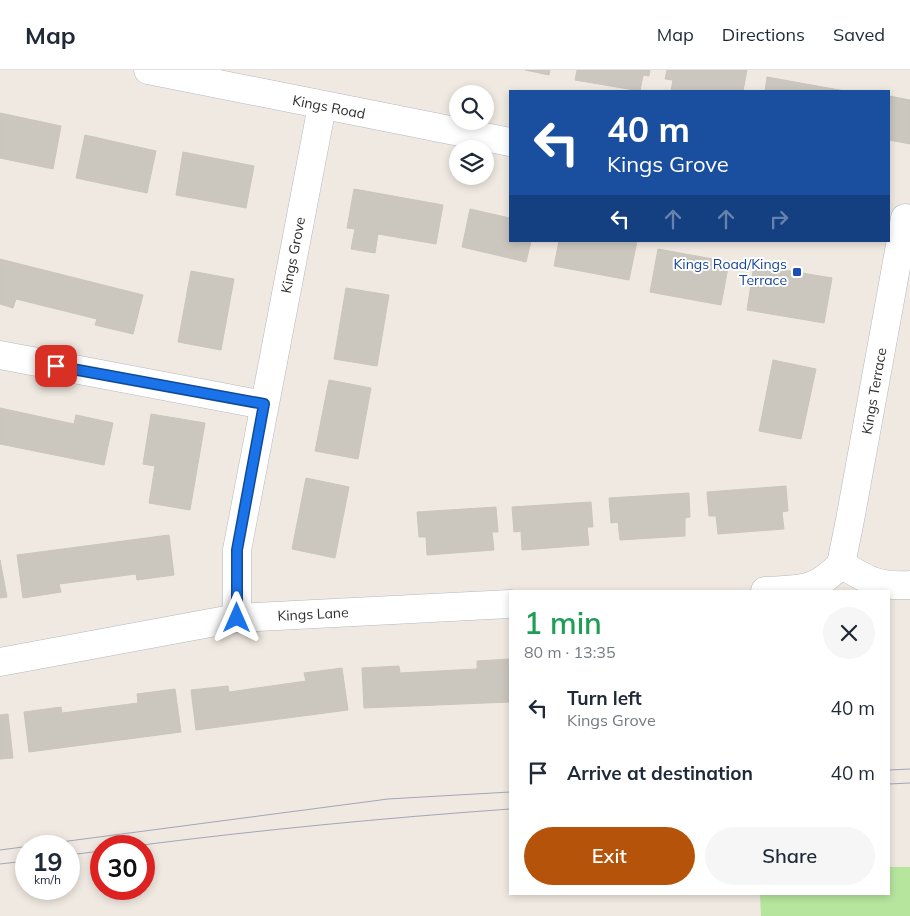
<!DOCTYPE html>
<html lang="en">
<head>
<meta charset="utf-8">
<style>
	:root { --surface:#fff; --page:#f6f6f7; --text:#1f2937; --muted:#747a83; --line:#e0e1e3; --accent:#b45309 }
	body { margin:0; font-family:Mulish,sans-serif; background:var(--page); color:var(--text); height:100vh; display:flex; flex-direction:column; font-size:19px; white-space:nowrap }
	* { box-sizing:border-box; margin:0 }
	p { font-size:16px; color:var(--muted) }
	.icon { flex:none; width:28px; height:28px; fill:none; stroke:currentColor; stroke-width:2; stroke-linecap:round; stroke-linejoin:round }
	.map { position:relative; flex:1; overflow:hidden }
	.side { position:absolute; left:509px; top:520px; width:381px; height:305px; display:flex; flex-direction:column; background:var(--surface); border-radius:0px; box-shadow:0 2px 8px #0003 }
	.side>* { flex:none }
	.top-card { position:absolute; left:509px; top:20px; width:381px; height:152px; border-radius:0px; box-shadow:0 2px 8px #0003; background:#1a4fa0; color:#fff; overflow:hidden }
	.fabs { position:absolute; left:449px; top:15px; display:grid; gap:10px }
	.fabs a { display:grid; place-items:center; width:45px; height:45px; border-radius:50%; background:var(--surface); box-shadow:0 2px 8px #0003; font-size:25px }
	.speed { position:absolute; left:15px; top:765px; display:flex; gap:10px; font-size:25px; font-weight:700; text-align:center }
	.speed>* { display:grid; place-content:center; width:65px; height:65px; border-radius:50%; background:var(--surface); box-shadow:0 2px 8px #0003; line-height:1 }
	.speed small { font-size:12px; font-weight:400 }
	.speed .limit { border:8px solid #d22; background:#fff; color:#111 }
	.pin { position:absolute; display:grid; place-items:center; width:42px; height:42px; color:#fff; margin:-21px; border-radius:10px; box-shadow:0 2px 8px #0006 }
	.me { position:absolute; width:55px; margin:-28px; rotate:0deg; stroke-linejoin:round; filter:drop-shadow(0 0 4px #0008) }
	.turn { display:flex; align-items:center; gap:18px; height:105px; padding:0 15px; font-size:22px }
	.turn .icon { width:65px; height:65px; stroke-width:2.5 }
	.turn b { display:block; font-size:35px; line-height:42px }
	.lanes { display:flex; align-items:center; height:48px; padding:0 15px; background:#0003; justify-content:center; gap:25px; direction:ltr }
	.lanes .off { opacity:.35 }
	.round { display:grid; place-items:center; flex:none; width:52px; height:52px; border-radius:26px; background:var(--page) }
	.overview { display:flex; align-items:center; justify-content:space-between; height:85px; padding:0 15px }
	h1 { font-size:30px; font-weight:600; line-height:38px; color:#1e9e55 }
	.primary-button { display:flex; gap:10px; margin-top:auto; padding:10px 15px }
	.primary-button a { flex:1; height:58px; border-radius:30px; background:var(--accent); color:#fff; font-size:20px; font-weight:600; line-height:58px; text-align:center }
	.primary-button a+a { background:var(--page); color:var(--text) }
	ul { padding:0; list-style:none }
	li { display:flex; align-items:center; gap:15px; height:65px; padding:0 15px }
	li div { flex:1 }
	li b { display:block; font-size:19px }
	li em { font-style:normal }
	header { display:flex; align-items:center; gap:30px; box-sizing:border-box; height:70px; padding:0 25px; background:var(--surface); border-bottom:1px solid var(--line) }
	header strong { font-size:24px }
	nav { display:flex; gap:28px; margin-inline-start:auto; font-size:18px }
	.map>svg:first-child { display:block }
	.green { fill:#b6e59e }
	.building { fill:#cbc7bf; stroke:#cbc5ba }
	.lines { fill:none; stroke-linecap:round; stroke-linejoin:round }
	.minor-casing { stroke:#b4b7c1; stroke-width:29 }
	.minor { stroke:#fff; stroke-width:28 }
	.tram { stroke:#a3a6b8; stroke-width:1 }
	.route-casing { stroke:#114b97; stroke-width:12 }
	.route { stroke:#1a73e8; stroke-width:9 }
	.transit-dot { fill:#1a4fb4; stroke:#fff; stroke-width:2 }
	.labels { text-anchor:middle; stroke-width:4; stroke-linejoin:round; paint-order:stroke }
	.street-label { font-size:14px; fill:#2e2e2e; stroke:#fff }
	.transit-label { font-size:14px; fill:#164399; stroke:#fff; text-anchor:end }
</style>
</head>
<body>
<header>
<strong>Map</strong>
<nav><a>Map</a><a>Directions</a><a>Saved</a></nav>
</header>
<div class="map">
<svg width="910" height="846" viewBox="0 0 910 846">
	<rect width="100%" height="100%" fill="#efe9e1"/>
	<path class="green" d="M889,797H910V846H761L760,824H889Z"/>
	<g class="building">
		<path d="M525,0H550L549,5Z"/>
		<path d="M577,0H650L649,6L643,5L640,21L575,10Z"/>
		<path d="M667,0H747L743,21H671L673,10L665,9Z"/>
		<path d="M767,7L845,21H765Z"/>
		<path d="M889,26L910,30V74L889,70Z"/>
		<path d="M0,43L61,56L53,99L0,88Z"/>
		<path d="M85,65L156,81L147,123L76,108Z"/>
		<path d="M183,82L254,96L246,138L176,125Z"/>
		<path d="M354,119L443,135L436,174L378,164L375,183L351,179L355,159L347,158Z"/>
		<path d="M470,139L510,148V171H531L526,192L462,177Z"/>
		<path d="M559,171H637L629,210L554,196Z"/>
		<path d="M658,179L729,192L721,235L650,222Z"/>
		<path d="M0,189L143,225L133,264L95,255L97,249L16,229L13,238L0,234Z"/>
		<path d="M754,195L832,208L824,253L747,240Z"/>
		<path d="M191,201L234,209L221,280L178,272Z"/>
		<path d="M346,218L389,225L377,296L334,289Z"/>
		<path d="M773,290L816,299L801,369L759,361Z"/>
		<path d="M329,310L371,318L358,389L315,381Z"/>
		<path d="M0,338L74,354L76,345L113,353L104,395L0,374Z"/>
		<path d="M151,344L205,353L190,440L149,433L155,396L143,394Z"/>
		<path d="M306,408L349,417L335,488L292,479Z"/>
		<path d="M786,416L788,441L782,442L784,459L718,464L716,446H709L707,422Z"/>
		<path d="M689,423L690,447L685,448V466L620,470L618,452L611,453L609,428Z"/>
		<path d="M591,432L593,457H587L589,475L522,480L521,461L514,462L512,437Z"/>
		<path d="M496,437L498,462H492L494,480L427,485L426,467H419L417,442Z"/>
		<path d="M169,465L174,505L137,510L136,504L59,514L61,522L23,528L17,485Z"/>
		<path d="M0,490L7,527L0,528Z"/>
		<path d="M510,589V632L364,638L362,598L399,596L400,603L477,599V591Z"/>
		<path d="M342,598L348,640L196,660L191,620L228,616L229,622L306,611L304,603Z"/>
		<path d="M175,619L181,662L29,682L24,642L61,637L62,643L138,633L137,624Z"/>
		<path d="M8,644L13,688L0,689V645Z"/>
	</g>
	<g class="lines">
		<g class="minor-casing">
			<g id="minor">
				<path d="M148,0L510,72"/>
				<path d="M0,285L264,335"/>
				<path d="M841,494L850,450L905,148"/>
				<path d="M841,494C867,510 878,517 910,515"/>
				<path d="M765,521C801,519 815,522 841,494"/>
				<path d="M237,548V480L322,36"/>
				<path d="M0,592L237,548L510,534"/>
			</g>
		</g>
		<use href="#minor" class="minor"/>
		<g class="tram">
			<path d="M889,700L910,699"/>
			<path d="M889,714L910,713"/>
			<path d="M134,776C259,760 384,748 510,739"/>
			<path d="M0,780L388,729L510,722"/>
			<path d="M69,785L101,781"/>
			<path d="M0,794L26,791"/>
		</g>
	</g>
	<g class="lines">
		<g class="route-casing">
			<path id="route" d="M56,296L264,334L237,480V548"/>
		</g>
		<use href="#route" class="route"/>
	</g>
	<rect class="transit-dot" x="792" y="197" width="10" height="10" rx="2.5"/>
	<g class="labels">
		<g class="street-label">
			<text transform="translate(329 37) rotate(11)" y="5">Kings Road</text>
			<text transform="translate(293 185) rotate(-79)" y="5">Kings Grove</text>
			<text transform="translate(874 321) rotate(-80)" y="5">Kings Terrace</text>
			<text transform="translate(313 544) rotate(-3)" y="5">Kings Lane</text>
		</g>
		<g class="transit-label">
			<text x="787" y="199">Kings Road/Kings<tspan x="787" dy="16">Terrace</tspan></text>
		</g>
	</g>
</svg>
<div class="fabs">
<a><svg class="icon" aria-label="search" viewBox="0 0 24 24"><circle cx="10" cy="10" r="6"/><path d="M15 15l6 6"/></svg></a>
<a><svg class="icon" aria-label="layers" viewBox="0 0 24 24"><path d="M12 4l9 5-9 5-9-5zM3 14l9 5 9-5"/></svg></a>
</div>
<div class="speed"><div>19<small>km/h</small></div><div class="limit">30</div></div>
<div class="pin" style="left:56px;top:296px;background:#d93025"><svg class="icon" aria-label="arrive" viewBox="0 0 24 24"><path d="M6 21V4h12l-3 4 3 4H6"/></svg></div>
<svg class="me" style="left:237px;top:548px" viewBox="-20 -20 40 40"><path d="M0-17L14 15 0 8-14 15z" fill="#1a73e8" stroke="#fff" stroke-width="4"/></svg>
<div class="top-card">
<div class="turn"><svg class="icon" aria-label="left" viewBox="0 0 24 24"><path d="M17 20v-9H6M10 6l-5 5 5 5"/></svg><div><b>40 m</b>Kings Grove</div></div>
<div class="lanes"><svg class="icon" aria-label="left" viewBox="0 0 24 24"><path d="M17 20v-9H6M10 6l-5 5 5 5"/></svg><svg class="icon off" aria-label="ahead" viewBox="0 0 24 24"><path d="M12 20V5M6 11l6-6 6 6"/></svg><svg class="icon off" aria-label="ahead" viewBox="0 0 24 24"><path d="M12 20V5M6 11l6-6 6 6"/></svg><svg class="icon off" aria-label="right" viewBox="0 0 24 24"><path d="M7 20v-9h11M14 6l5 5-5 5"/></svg></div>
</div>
<section class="side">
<div class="overview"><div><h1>1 min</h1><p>80 m · 13:35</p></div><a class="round"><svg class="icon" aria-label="close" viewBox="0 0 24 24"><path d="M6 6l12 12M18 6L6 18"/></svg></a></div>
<ul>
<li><svg class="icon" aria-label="left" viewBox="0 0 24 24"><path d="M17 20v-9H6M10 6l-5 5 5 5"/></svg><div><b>Turn left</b><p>Kings Grove</p></div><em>40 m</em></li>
<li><svg class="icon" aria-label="arrive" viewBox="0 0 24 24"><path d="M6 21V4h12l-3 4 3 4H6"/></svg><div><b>Arrive at destination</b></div><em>40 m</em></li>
</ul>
<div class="primary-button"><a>Exit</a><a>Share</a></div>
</section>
</div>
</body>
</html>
